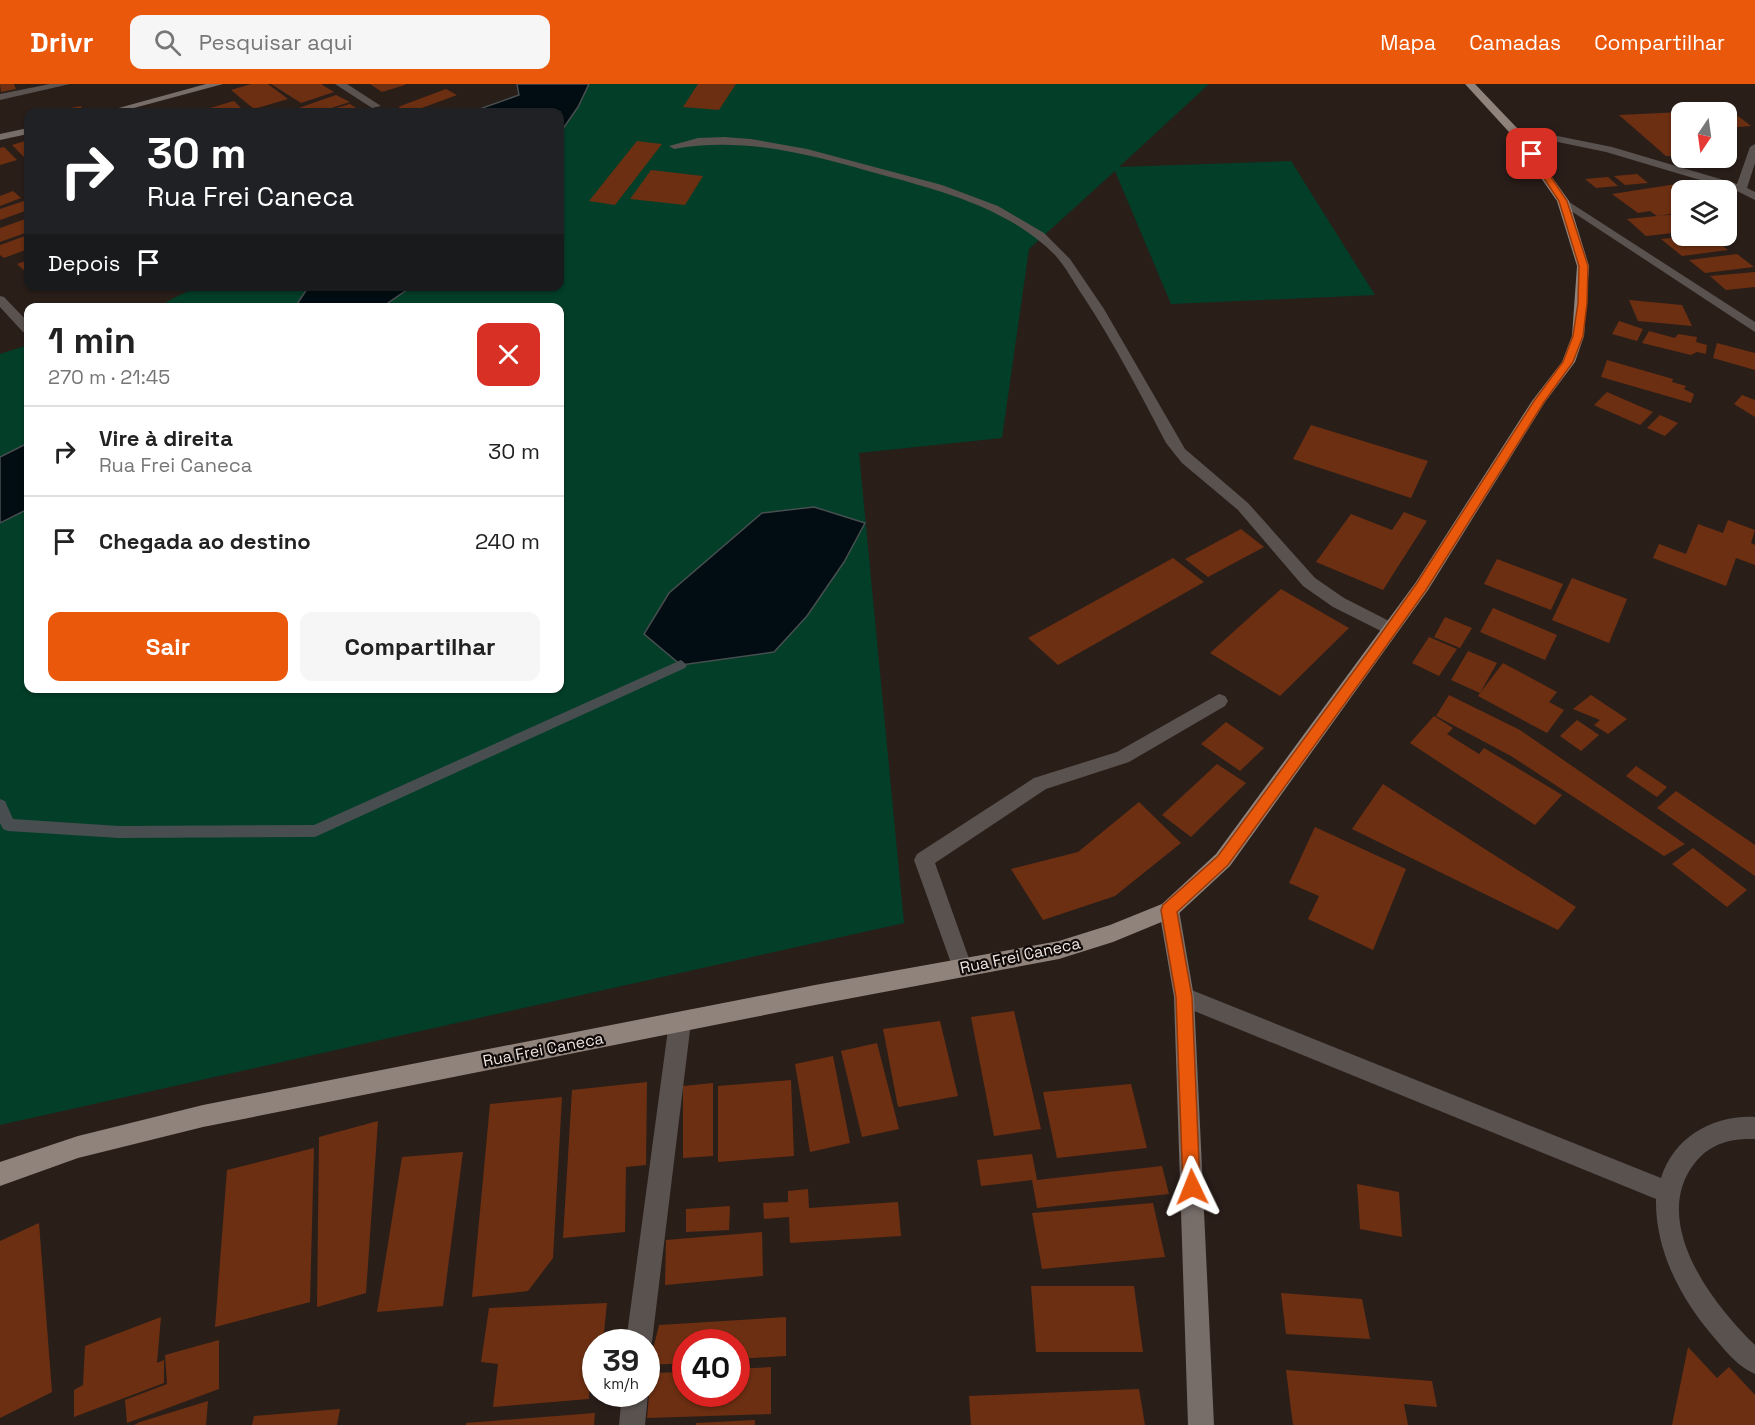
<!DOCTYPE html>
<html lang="pt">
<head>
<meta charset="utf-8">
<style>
	:root { --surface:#fff; --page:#f6f6f6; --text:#222; --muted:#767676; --line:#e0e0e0; --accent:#ea580c }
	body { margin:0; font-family:"Space Grotesk",sans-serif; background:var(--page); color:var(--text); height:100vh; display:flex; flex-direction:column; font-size:22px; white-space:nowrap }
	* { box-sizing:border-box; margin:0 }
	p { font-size:20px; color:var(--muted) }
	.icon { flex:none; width:33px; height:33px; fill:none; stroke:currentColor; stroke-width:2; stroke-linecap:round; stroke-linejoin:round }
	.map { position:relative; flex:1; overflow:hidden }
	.sheet { position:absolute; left:24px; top:219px; width:540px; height:390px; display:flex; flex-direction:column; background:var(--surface); border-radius:12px; box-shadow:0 2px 4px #0004 }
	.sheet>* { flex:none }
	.banner { position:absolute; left:24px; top:24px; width:540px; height:183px; border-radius:12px; box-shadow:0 2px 4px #0004; background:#202124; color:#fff; overflow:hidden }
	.needle { width:39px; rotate:193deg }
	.fabs { position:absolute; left:1671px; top:18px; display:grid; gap:12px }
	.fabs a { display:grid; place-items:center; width:66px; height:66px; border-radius:12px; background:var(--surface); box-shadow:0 2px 4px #0004; font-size:30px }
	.speed { position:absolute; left:582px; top:1245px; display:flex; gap:12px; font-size:30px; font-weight:700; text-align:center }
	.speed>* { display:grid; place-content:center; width:78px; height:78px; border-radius:50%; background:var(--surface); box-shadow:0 2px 4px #0004; line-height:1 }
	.speed small { font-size:15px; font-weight:400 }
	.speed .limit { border:9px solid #d22; background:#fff; color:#111 }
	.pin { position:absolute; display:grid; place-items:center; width:51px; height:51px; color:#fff; margin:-26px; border-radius:12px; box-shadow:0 3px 9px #0006 }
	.me { position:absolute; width:66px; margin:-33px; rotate:358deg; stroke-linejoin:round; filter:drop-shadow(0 0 4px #0008) }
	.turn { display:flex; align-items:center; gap:21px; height:126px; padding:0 24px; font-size:27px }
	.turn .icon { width:78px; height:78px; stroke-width:2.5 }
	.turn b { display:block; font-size:42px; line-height:51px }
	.then { display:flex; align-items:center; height:57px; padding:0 24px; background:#0003; gap:12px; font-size:22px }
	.round { display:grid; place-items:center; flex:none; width:63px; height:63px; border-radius:12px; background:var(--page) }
	.overview { display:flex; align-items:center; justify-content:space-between; height:102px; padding:0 24px }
	h1 { font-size:36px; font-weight:800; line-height:45px }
	.cta { display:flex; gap:12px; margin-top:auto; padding:12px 24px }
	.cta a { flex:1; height:69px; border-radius:12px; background:var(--accent); color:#fff; font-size:24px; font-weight:800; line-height:69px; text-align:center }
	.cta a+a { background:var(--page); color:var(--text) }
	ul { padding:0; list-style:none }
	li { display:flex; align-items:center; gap:18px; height:90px; padding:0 24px; border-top:2px solid var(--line) }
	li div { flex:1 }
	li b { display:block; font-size:22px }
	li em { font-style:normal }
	header { display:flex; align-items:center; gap:36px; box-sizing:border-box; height:84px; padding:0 30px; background:var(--accent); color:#fff }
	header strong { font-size:28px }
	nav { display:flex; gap:33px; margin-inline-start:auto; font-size:21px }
	.search { width:420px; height:54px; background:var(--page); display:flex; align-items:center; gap:15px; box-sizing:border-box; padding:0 21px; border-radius:12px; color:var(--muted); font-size:22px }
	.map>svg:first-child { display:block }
	.green { fill:#023e28 }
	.water { fill:#010d12; stroke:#484e50; stroke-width:1.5 }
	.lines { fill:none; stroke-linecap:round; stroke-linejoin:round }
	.stream { fill:#484e50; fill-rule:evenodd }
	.building { fill:#6c2f12 }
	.lane { fill:#59524f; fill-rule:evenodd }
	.street { fill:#59524f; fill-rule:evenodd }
	.secondary { fill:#786e69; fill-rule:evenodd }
	.primary { fill:#90837c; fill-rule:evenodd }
	.route { fill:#ea580c; stroke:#983908; stroke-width:1.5 }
	.labels { text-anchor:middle; stroke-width:4.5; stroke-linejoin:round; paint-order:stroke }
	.street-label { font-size:16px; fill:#eee5e2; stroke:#0f0907 }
</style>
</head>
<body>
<header>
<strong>Drivr</strong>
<div class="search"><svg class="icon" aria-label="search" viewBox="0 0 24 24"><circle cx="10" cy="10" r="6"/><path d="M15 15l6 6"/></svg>Pesquisar aqui</div>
<nav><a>Mapa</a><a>Camadas</a><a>Compartilhar</a></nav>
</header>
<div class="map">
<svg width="1755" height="1341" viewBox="0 0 1755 1341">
	<rect width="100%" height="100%" fill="#2a1e19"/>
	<g class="green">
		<path d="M589,0H1209L1119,83L1291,77L1375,211L1171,220L1115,87L1029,165L1002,354L859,369L904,839L0,1041V439L28,425V604H560V224L382,223L411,203L560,202V49L578,23Z"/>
		<path d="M196,203V202L309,203L295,223H149L164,219Z"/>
		<path d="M28,261V359L0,373V270Z"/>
	</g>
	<g class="water">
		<path d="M517,0H589L578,23L560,49V28H471L519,11Z"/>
		<path d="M309,202H411V203L382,223H295Z"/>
		<path d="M28,359V425L0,439V373Z"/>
		<path d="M814,423L865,439L844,478L807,532L774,568L681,581L644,550L669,509L762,429Z"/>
	</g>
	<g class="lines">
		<path class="stream" d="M681,576L687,581L685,584L315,753L119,754L8,747L3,745L0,739V715L5,717L13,735L119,742L314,741Z"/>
	</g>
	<g class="building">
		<path d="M0,0H14L16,5L1,8Z"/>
		<path d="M251,0H268L288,15L254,25L231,6Z"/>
		<path d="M271,0H321L334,8L301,19Z"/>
		<path d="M370,0H405V1L382,8Z"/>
		<path d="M698,0H736L719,26L683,23Z"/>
		<path d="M446,5L457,11L411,28L398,23Z"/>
		<path d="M336,11L350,18L319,28L290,27Z"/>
		<path d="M234,17L245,28H196Z"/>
		<path d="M350,20L361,27L323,28Z"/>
		<path d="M81,22L83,28H54V27Z"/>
		<path d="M1729,25L1751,42L1726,44V28H1700Z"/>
		<path d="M1682,28V72H1666L1619,31Z"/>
		<path d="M28,56V73L25,74L12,61Z"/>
		<path d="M637,57L662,60L615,121L589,117Z"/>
		<path d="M4,63L17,76L0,81V64Z"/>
		<path d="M651,86L703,92L685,121L630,115Z"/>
		<path d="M1637,90L1648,99L1625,101L1614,92Z"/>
		<path d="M1608,93L1618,102L1596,104L1585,95Z"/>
		<path d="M1683,99L1693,106H1682V128L1658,132L1677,130L1682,134V148L1646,152L1627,135L1657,132L1650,127L1638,129L1612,110Z"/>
		<path d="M13,107L21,114L0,122V112Z"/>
		<path d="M27,116L28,126L0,136V125Z"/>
		<path d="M28,134V148L0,158V144Z"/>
		<path d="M28,151V165L4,174L0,171V161Z"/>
		<path d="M1691,152H1722L1728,156L1718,158L1728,166L1682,172L1661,155Z"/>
		<path d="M1737,170L1754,183L1705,189L1689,176Z"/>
		<path d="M28,176V190L17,180Z"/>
		<path d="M1755,188V203L1726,206L1710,192Z"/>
		<path d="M1629,216L1682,221L1692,242L1638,237Z"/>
		<path d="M1619,237L1643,245L1637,257L1612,250Z"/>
		<path d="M1649,247L1675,254L1678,250L1697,253L1696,258L1707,261L1706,270L1697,268L1691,271L1642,259Z"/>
		<path d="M1717,259L1755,269V286L1713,274Z"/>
		<path d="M1607,276L1673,295L1672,298L1686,302L1684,305L1694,310L1691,319L1601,293Z"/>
		<path d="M1607,308L1653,328L1640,341L1594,321Z"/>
		<path d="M1742,311L1755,316V333L1734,320Z"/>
		<path d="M1660,331L1678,339L1665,352L1647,344Z"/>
		<path d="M1311,341L1428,377L1411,414L1293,375Z"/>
		<path d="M1404,428L1427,437L1383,506L1316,478L1351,430L1392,446Z"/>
		<path d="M1728,436L1755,446L1751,459L1755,461V481L1736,474L1726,502L1653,474L1659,460L1686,470L1698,440L1723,449Z"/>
		<path d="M1241,445L1264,463L1208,493L1185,475Z"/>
		<path d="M1173,474L1204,498L1058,581L1028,554Z"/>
		<path d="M1497,475L1563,500L1551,526L1484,500Z"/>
		<path d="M1572,494L1627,515L1609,559L1552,536Z"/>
		<path d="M1281,505L1349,544L1280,612L1210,569Z"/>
		<path d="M1493,524L1557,551L1545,576L1480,548Z"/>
		<path d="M1445,533L1472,544L1460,564L1434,553Z"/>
		<path d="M1429,553L1457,565L1439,592L1412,579Z"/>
		<path d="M1468,567L1497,579L1480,609L1503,579L1557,608L1549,618L1564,626L1547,649L1478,612L1480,609L1451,596Z"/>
		<path d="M1449,611L1520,646L1685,760L1664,772L1511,672L1436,632Z"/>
		<path d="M1591,611L1627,635L1608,650L1594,641L1600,636L1573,625Z"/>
		<path d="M1434,632L1453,644L1447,650L1479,670L1484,664L1562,711L1535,741L1410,659Z"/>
		<path d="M1577,636L1599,651L1581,667L1560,652Z"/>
		<path d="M1226,638L1264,664L1240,687L1201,660Z"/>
		<path d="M1217,680L1246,699L1191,753L1162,731Z"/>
		<path d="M1636,682L1667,703L1657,713L1626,692Z"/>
		<path d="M1383,700L1576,823L1558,846L1352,745Z"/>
		<path d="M1676,707L1755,761V792L1657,724Z"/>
		<path d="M1139,718L1181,759L1115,812L1043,836L1011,785L1078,768Z"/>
		<path d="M1315,743L1406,785L1373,866L1308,835L1319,812L1289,799Z"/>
		<path d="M1693,764L1747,806L1727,823L1672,780Z"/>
		<path d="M1014,927L1041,1045L994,1052L971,933Z"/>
		<path d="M940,937L958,1012L898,1023L883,945Z"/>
		<path d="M877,959L899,1045L862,1053L841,967Z"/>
		<path d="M833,972L850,1059L810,1068L795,980Z"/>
		<path d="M791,996L794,1072L718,1078V1002Z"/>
		<path d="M647,998L646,1081L626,1083L625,1148L563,1154L572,1006Z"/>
		<path d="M713,999V1072L683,1074V1002Z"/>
		<path d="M1131,1000L1147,1064L1057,1074L1043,1008Z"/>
		<path d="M562,1013L553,1174L528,1207L472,1213L490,1020Z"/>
		<path d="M378,1037L366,1209L317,1223L319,1053Z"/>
		<path d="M314,1064L310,1218L215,1243L227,1086Z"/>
		<path d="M463,1068L443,1222L377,1228L402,1073Z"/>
		<path d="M1032,1070L1037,1096L1162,1082L1169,1110L1037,1124L1032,1096L981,1102L977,1076Z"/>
		<path d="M1357,1100L1399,1108L1402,1153L1360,1145Z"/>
		<path d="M808,1105L809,1124L898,1118L901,1152L790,1159L789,1133L764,1135L763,1119L788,1118V1107Z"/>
		<path d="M1153,1119L1165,1173L1042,1185L1032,1129Z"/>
		<path d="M730,1122L729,1146L686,1148V1125Z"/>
		<path d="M39,1139L52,1308L0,1334V1157Z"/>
		<path d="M762,1148L763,1192L665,1201L666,1156Z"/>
		<path d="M1031,1202H1134L1143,1268H1036Z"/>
		<path d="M1281,1209L1362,1215L1370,1255L1286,1250Z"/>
		<path d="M607,1219L603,1258H596V1272H592L589,1315L493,1323L498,1280L481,1278L489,1224Z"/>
		<path d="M161,1233L157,1279L164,1276V1299L74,1333V1306L83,1301L85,1262Z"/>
		<path d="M786,1233V1272L736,1275V1258H686V1279L649,1281L659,1241Z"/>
		<path d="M219,1256V1305L127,1339L125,1316L167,1300L165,1271Z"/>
		<path d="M1688,1263L1717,1294L1729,1283L1755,1311V1341H1672Z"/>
		<path d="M771,1283V1330L647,1334L651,1289L686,1288V1310H736V1285Z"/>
		<path d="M1286,1286L1432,1297L1437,1323L1404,1320L1408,1341H1293Z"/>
		<path d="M1139,1305L1145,1341H971L969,1312Z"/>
		<path d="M208,1317L206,1341H134L140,1338Z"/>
		<path d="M340,1325L337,1341H252L254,1332Z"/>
		<path d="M595,1329L594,1341H466V1339Z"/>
		<path d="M755,1336V1341H696V1339Z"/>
	</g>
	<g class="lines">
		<path class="lane" d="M1219,610L1225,612L1228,617L1225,622L1129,678L1046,705L935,779L972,883L969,890L962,892L955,890L914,776L917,770L1034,694L1117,668Z"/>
		<g class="street">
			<path d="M50,0H70L0,16V10Z"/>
			<path d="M335,0H347L381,22L372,24Z"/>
			<path d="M1513,43L1612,63L1737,100L1750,63L1755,60V79L1747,104L1755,108V116L1737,107L1606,68L1509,48L1508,46Z"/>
			<path d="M724,53L751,55L807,65L942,101L998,122L1044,149L1070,175L1104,225L1185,365L1248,419L1315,494L1344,514L1397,541L1399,545L1397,549H1385L1333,523L1303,502L1238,426L1182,379L1166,359C1140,309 1114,259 1083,212C1074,199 1066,183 1055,171C1008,124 942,107 879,90C812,71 744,52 674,65L669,62L698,54Z"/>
			<path d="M1563,114L1755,238V248L1559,119L1557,117Z"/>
			<path d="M0,212L4,213L28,238V249L23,248L0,223Z"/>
			<path d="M1184,903L1661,1094C1674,1053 1713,1031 1755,1033V1055C1730,1054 1709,1060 1694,1080C1650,1138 1712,1220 1755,1261V1290C1739,1283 1728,1270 1717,1257C1682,1217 1655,1168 1656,1115L1177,920L1174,913L1177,906Z"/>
			<path d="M680,928L688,931L691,938L652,1258L646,1267V1258H626L669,938L672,931Z"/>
			<path d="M646,1307L648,1310L645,1341H619L622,1310H646Z"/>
		</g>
		<g class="secondary">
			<path d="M206,0H223L119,28H104Z"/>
			<path d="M28,44V50L0,56V50Z"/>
			<path d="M1169,817L1176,820L1179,826L1194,913L1214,1341H1188L1174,913L1159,826L1162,820Z"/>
		</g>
		<path class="primary" d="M1465,0H1475L1517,44L1569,117L1589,182L1584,252L1575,278L1545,318L1428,506L1230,782L1176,832L1113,858L1059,875L815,921L203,1043L78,1074L0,1102V1078L78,1052L203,1021L815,901L1059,857L1110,841L1162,820L1216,770L1416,498L1532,317L1562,278L1572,252L1577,182L1557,117L1509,48Z"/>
	</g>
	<path class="route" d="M1529,69H1535L1567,117L1588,182L1587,219L1583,252L1573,278L1544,318L1426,506L1382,568L1228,781L1177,828L1192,913L1200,1103L1198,1109L1192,1112L1185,1109L1183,1103L1176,913L1161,826L1163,821L1218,772L1373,561L1417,499L1534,317L1563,278L1573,252L1578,219L1579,182L1559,117L1528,70Z"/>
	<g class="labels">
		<g class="street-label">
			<text transform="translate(1020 871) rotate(-12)" y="6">Rua Frei Caneca</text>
			<text transform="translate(543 965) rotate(-11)" y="6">Rua Frei Caneca</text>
		</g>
	</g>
</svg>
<div class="fabs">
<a><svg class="needle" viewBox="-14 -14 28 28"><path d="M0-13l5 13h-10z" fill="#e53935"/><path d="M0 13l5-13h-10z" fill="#767676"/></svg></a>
<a><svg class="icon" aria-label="layers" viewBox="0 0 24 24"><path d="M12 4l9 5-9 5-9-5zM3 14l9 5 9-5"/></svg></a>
</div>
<div class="speed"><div>39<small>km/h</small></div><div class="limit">40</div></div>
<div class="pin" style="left:1532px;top:70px;background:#d93025"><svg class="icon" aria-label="arrive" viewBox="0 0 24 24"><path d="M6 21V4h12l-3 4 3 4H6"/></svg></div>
<svg class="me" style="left:1192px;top:1103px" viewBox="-20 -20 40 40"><path d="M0-17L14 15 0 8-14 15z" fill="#ea580c" stroke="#fff" stroke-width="4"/></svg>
<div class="banner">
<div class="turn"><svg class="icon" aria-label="right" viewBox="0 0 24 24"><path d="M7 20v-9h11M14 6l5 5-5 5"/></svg><div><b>30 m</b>Rua Frei Caneca</div></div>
<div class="then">Depois<svg class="icon" aria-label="arrive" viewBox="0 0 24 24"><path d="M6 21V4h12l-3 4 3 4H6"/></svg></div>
</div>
<section class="sheet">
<div class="overview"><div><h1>1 min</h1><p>270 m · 21:45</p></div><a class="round" style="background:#d93025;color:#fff"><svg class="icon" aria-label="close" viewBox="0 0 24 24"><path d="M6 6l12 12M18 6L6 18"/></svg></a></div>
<ul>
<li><svg class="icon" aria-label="right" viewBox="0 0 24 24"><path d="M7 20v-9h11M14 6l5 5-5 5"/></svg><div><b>Vire à direita</b><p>Rua Frei Caneca</p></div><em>30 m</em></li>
<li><svg class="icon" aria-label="arrive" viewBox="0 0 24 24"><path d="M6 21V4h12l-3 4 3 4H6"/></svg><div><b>Chegada ao destino</b></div><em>240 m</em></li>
</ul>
<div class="cta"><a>Sair</a><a>Compartilhar</a></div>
</section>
</div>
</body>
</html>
